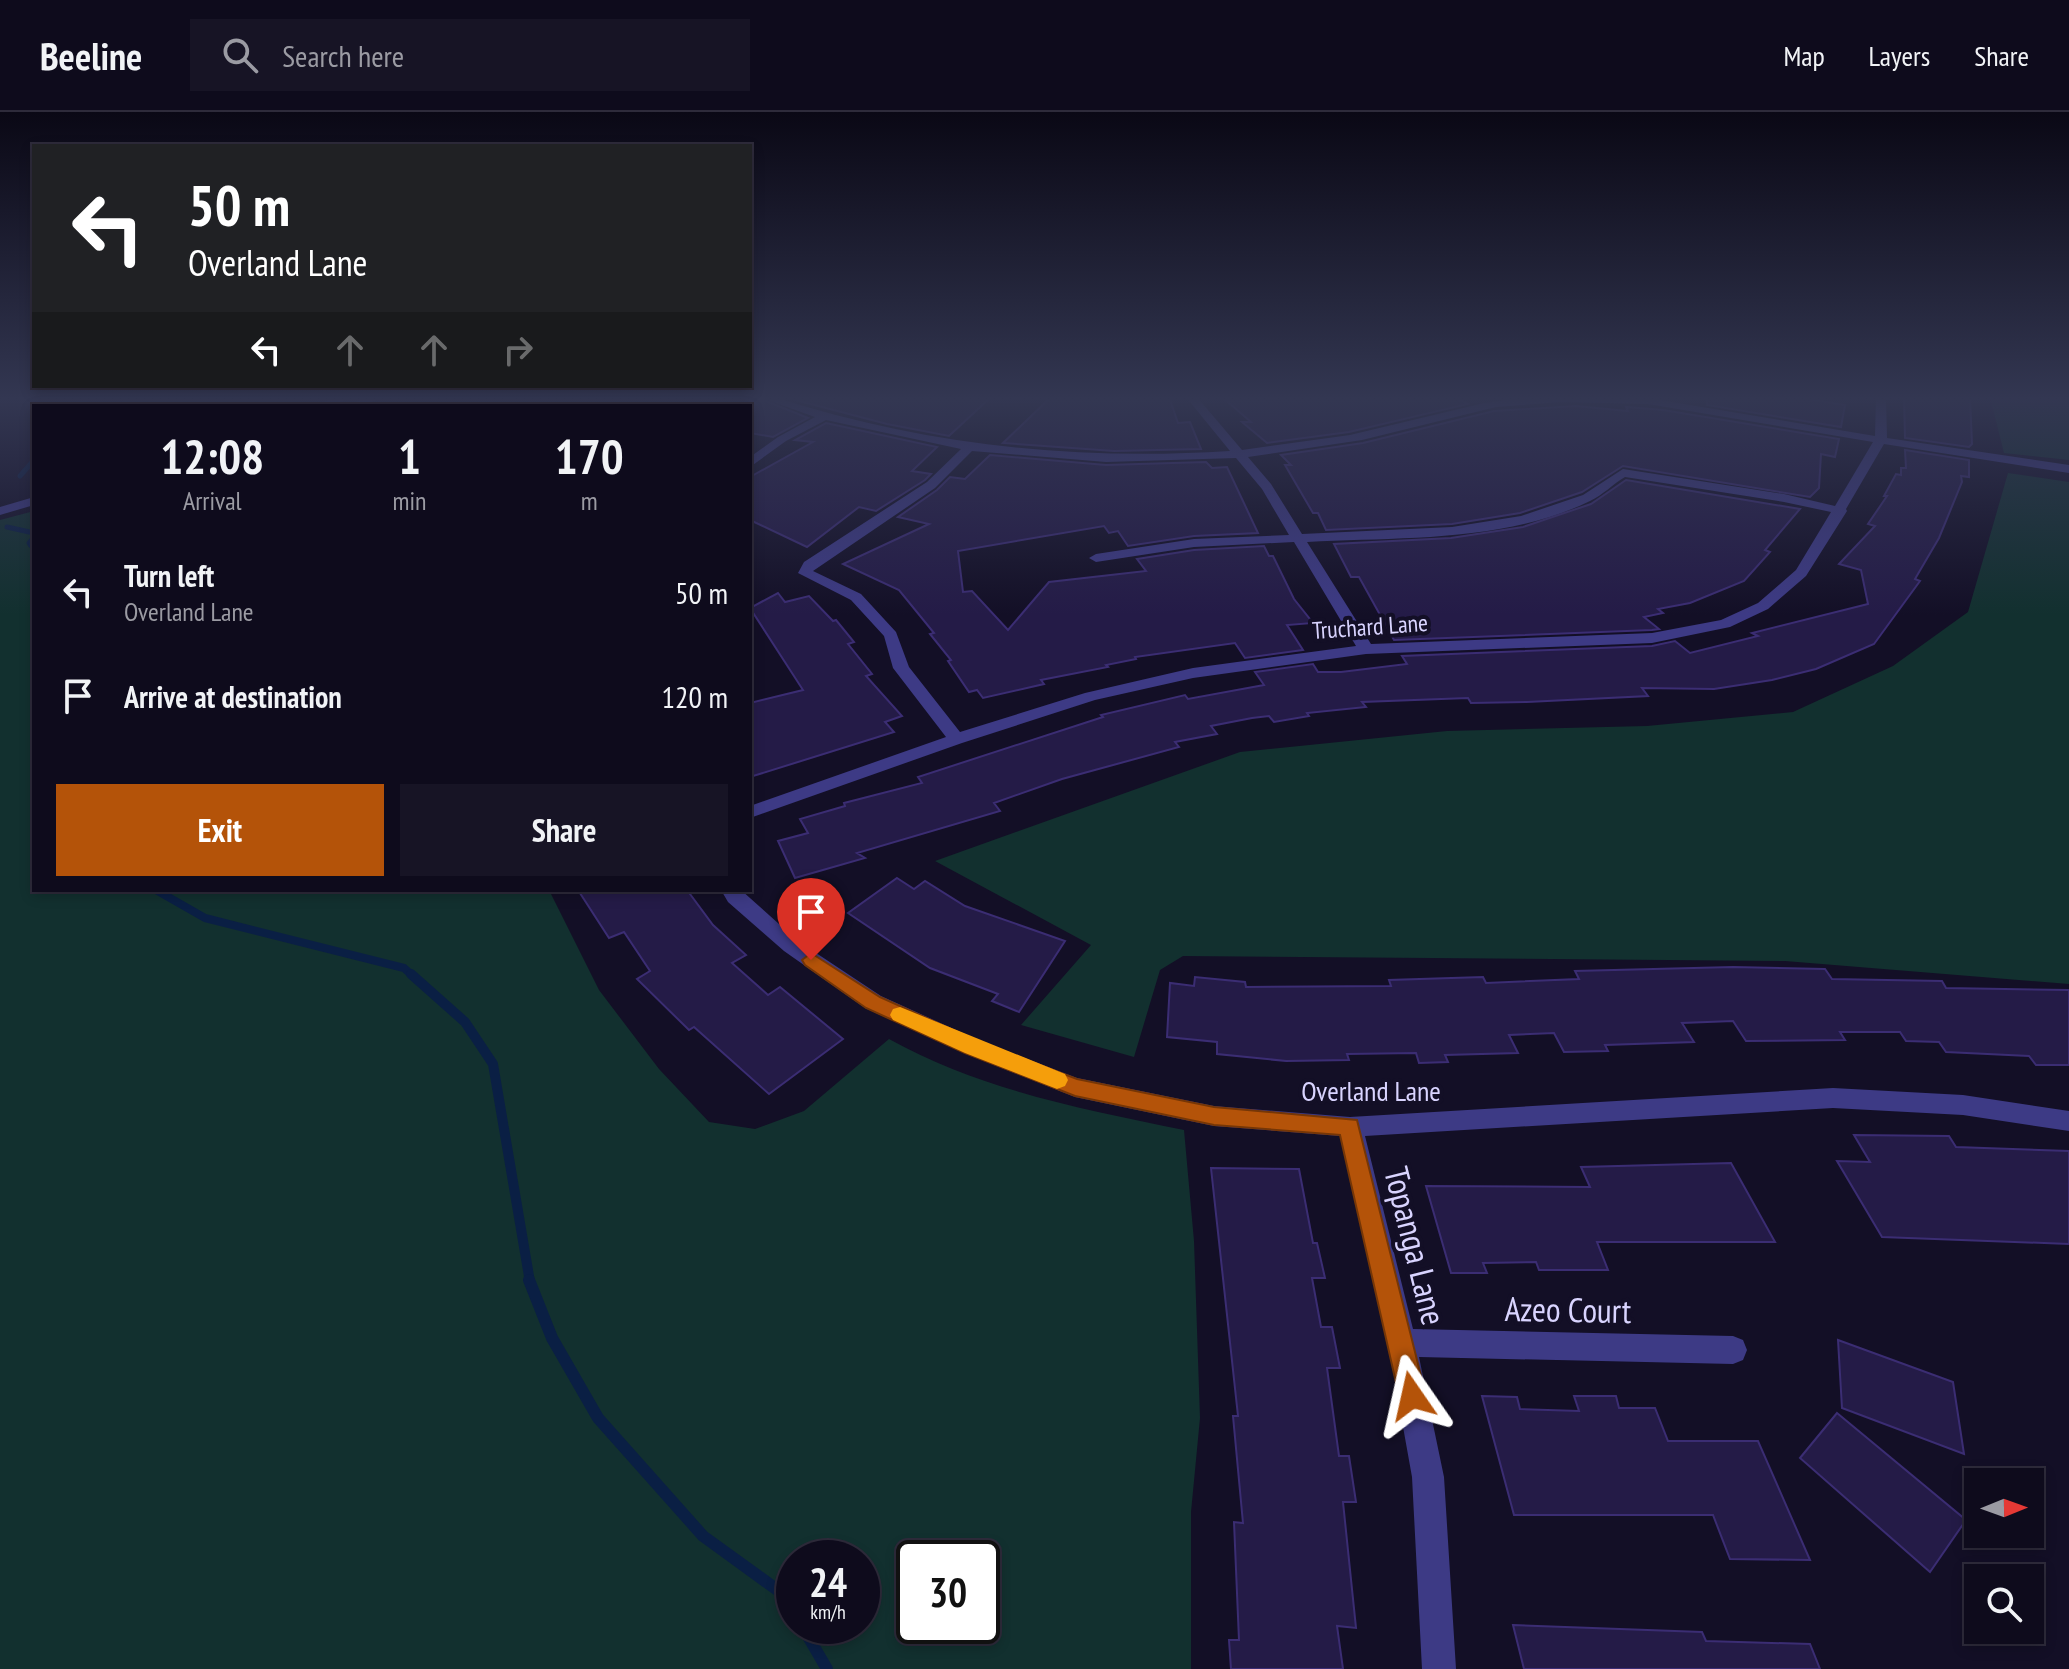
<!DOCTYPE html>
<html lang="en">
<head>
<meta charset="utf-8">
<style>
	:root { --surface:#0e0b1c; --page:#171425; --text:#f1f3f6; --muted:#9b9ba3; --line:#2e2b3b; --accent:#b45309 }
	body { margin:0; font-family:"PT Sans Narrow",sans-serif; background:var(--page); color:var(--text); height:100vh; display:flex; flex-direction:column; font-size:30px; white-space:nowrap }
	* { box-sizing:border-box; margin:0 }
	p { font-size:26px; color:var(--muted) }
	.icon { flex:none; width:44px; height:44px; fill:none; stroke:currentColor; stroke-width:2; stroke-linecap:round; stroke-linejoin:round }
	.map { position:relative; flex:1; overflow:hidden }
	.side { position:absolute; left:32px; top:292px; width:720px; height:488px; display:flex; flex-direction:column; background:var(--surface); border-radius:0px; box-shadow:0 4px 12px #0003,0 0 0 2px var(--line) }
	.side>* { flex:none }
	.hud { position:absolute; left:32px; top:32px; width:720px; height:244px; border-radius:0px; box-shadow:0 4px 12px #0003,0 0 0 2px var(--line); background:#202124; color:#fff; overflow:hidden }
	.needle { width:52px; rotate:89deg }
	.tools { position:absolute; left:1964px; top:1356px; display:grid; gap:16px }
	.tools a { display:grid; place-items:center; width:80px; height:80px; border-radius:0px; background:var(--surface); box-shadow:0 4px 12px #0003,0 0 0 2px var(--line); font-size:40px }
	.speed { position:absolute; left:776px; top:1428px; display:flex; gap:16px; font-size:40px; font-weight:700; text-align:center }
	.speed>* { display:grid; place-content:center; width:104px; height:104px; border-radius:50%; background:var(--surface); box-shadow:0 4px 12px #0003,0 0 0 2px var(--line); line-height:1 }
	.speed small { font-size:20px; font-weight:400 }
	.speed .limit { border:4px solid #111; border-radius:12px; background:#fff; color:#111 }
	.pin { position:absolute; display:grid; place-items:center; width:68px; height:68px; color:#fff; margin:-82px -34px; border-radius:50% 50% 50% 0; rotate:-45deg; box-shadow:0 0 8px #0007 }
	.pin .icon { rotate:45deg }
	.me { position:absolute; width:88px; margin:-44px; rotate:349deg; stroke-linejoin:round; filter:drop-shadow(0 0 6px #0008) }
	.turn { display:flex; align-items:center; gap:28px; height:168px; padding:0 24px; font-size:36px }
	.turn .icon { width:104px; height:104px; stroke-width:2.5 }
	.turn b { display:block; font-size:56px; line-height:68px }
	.lanes { display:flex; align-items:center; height:76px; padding:0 24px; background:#0003; justify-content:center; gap:40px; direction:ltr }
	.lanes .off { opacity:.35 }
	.eta { display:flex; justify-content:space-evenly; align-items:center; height:136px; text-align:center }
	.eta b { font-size:48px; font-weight:800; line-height:56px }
	.primary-button { display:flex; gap:16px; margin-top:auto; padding:16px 24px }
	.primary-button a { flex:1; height:92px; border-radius:0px; background:var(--accent); color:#fff; font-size:32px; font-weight:800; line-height:92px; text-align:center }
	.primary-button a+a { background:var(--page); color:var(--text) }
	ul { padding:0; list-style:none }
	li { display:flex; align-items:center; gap:24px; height:104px; padding:0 24px }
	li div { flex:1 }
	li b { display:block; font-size:30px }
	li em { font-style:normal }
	header { display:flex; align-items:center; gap:48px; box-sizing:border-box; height:112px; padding:0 40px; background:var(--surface); border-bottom:2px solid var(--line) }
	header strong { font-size:38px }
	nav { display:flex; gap:44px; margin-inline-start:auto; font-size:28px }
	.search { width:560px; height:72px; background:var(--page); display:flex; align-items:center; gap:20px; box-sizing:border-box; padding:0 28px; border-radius:0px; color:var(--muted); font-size:30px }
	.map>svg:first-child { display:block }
	.green { fill:#12302f; fill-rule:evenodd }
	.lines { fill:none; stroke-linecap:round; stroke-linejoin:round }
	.stream-far4 { stroke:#0a1f44; stroke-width:5 }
	.stream-far3 { stroke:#0a1f44; stroke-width:6 }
	.stream-far2 { stroke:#0a1f44; stroke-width:8 }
	.stream-far1 { stroke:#0a1f44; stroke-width:10 }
	.stream { stroke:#0a1f44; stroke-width:12 }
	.building { fill:#241b47; stroke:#3b2d73; stroke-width:2 }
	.minor { fill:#3d3a85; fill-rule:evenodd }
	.tertiary { fill:#3d3a85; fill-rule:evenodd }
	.route { fill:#b45309; stroke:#753606; stroke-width:2 }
	.slow { fill:#f59e0b }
	.labels { text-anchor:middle; stroke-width:8; stroke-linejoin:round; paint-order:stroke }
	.far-street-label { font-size:24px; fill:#d9d4ff; stroke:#130f26 }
	.street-label { font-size:28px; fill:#d9d4ff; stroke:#130f26 }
	.near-street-label { font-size:34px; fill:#d9d4ff; stroke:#130f26 }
</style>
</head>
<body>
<header>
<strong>Beeline</strong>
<div class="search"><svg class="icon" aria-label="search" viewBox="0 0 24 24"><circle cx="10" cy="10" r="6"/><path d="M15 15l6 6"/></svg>Search here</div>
<nav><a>Map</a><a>Layers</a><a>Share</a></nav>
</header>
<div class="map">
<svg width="2069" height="1557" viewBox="0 0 2069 1557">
	<rect width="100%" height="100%" fill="#130f26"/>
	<g class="green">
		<path d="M129,285H310L286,294H117Z"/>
		<path d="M1990,285H2069V348L2004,341Z"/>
		<path d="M2008,361L2069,370V872L1785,849L1183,844L1160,858L1134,945L1021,913L1091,833L935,749L1240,640L1447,619L1647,614L1793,600L1893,554L1968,500Z"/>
		<path d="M34,399V778H549L599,878L659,957L709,1010L755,1017L804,999L889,927C981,978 1082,997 1184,1018L1194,1129L1200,1306L1191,1400V1557H0V408ZM794,1446H862V1514H794ZM914,1446H982V1514H914Z"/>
	</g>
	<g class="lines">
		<g class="stream-far4">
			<path d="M77,294L90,285"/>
			<path d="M20,364L34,348"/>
			<path d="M7,415L34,421"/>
			<path d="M33,435L29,431L34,425"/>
		</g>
		<path class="stream-far3" d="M31,433L34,436"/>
		<path class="stream-far2" d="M156,778L205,806L404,856L413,864"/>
		<path class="stream-far1" d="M411,862L465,910L493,952L530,1170"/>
		<g class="stream">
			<path d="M529,1168L552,1226L598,1306L703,1424L783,1482L794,1501"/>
			<path d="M802,1514L827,1557"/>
		</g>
	</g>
	<g class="building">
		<path d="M750,285H756L808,306L773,325L750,321Z"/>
		<path d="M784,285H991L949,324L887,312Z"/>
		<path d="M1051,285H1169L1178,311L1190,310L1201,337L1114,339L1003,331Z"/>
		<path d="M1222,285H1455L1468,292L1349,320L1267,331L1242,310H1251Z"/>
		<path d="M1707,285H1796L1845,293L1841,315L1707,293Z"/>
		<path d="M1904,285H1970L1972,332L1969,335L1905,326Z"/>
		<path d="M1576,294L1628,299L1626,295L1663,298L1839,327L1835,345L1821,342L1819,376L1810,385L1623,354L1582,380L1520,401L1452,412L1326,418L1318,401H1313L1285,353H1291L1281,343L1363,331L1494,299Z"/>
		<path d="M826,311L937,335L912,359L931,362L925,368L876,399L859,395L807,435L750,408V365L813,330L795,328Z"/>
		<path d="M1905,338L1969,348V365L1961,364L1962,370L1939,426L1915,467L1920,469L1874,532L1816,557L1772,568L1714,577L1642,576L1648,584L1527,590L1471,591L1468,586L1362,590L1366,595L1307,601L1309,604L1274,610L1269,604L1252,606L1211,614L1217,622L1175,630L1179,635L1062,667L994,691L1000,699L857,741L865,746L795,766L778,729L808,721L800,707L845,694L844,691L922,671L918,665L1103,605L1101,603L1185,583L1188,587L1264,573L1255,560L1313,552L1318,560H1341L1407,552L1402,544L1652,534L1675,529L1690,541L1758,524L1752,521L1868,492L1861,458L1839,452L1875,414L1868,412L1887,384H1884L1896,362L1901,363V356H1906Z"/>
		<path d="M990,343L1106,353L1206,350L1212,356L1227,355L1258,421L1194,424L1128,434L1118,419L1109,421L1104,414L958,439L963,480L972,479L1008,518L1049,470L1146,459L1137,447L1194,438L1264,434L1269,444H1273L1294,487L1313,511L1287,513L1303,538L1245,546L1235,531L1135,545L1136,547L1106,553L1108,555L1041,568L1044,572L983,586L977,578L969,580L948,549L951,548L930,522L934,521L899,478L843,452L929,412L898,405L937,378L950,365L965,367Z"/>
		<path d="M1626,368L1800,397L1765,438L1770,440L1744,469L1690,491L1658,497L1663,501L1644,505L1659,517L1652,518L1394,528L1359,465H1351L1334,432L1451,426L1523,415L1591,392Z"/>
		<path d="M778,481L785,490L809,484L833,509L836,508L854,530L848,532L872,562L866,564L902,604L885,610L894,620L750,665V591L803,578L750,496Z"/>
		<path d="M897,766L914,777L925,769L965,794L1065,829L1019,900L992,889L998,882L930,856L848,801Z"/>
		<path d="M578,778H687L713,813L746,843L732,851L768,883L780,875L843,927L769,982L694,915L689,918L637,867L650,859L624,820L609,826Z"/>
		<path d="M1733,855L1825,857L1832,867L1942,869L1946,876L2069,878V953H2036L2029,944L1946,940L1939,930L1906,929L1900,920H1840L1845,928L1746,929L1733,909L1682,911L1694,930L1605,933L1608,939L1564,940L1554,921L1509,923L1518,941L1445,943L1448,950L1419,951L1416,941L1347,942L1349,948L1286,949L1217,942V930L1167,925L1170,871L1194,874L1195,865L1245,870L1246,875L1391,874L1389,868L1483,865L1486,871L1579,867L1575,859Z"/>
		<path d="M1854,1023L1949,1024L1956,1035L2069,1039V1132L1882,1125L1837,1049L1870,1050Z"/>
		<path d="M1731,1051L1775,1130H1597L1608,1158H1539L1536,1150L1483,1151L1487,1161H1451L1426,1074L1590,1075L1581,1055Z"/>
		<path d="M1211,1056L1299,1057L1313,1131H1317L1325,1166H1312L1321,1215H1332L1340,1256H1327L1339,1344H1349L1356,1390H1343L1356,1516L1337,1514L1343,1557H1231L1229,1528H1239L1234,1410L1243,1411L1233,1304H1238Z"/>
		<path d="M1838,1228L1953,1270L1964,1342L1842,1296Z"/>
		<path d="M1482,1284L1517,1285L1520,1297L1579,1299L1574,1284H1616L1619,1296H1655L1668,1329H1758L1810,1448L1730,1447L1713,1403H1514Z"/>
		<path d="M1837,1301L1966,1408L1930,1460L1800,1346Z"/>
		<path d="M1513,1513L1702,1520L1706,1529L1810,1532L1820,1557H1524Z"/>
	</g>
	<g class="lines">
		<g class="minor">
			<path d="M759,285H774C924,333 1074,349 1230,339L1186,285H1197L1242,338L1350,323L1484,291L1527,285L1648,286L1875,324L1876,285H1886L1887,326L2069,353V361L1884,332L1846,397L1847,399L1806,464L1768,497L1730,515L1652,531L1366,542L1193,566L1095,588L962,631L750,706V694L946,625L893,556L884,524L851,488L798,461L804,450L927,370L961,337L826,308L786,329L750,355V345L778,325L815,305ZM1561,290L1648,292L1873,330L1835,394L1784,382L1623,357L1583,383L1521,404L1452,415L1302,422L1271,372L1248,345L1362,328L1496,295ZM972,339L1106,350L1236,346L1262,377L1289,423L1194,427L1096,442L1089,446L1096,450L1194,435L1294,430L1356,534L1193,556L1085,581L960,620L909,555L896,520L861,482L813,459L935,376ZM1625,365L1784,390L1831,400L1796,458L1758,491L1721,508L1652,521L1371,532L1307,430C1400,425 1504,431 1590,389C1603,383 1613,372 1625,365Z"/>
			<path d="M721,778H741L798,829L881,884L980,929L1077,966L1214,994L1350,1005L1833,976L1963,983L2069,999V1019L1963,1003L1833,996L1365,1024L1413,1217L1733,1224L1743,1228L1747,1238L1743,1248L1733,1252L1419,1245L1444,1365L1456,1557H1422L1412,1365L1388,1231L1340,1024L1214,1014L1075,985L964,941L865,896L784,839L728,790Z"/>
		</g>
		<g class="tertiary">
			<path d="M336,285H352L330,294H314Z"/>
			<path d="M368,285H383L362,294H346Z"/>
			<path d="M34,385V393L0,403V395Z"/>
		</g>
	</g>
	<linearGradient id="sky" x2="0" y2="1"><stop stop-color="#0a0815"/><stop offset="0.57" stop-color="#333752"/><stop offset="1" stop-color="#333752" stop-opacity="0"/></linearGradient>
	<rect width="2069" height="503" fill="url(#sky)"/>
	<path class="route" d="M811,841L880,885L980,930L1077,967L1214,995L1357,1008L1426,1284L1422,1294L1412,1298L1403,1294L1399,1284L1340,1023L1214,1013L1075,984L965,941L866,896L805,853L802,848Z"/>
	<path class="slow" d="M900,895L1065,962L1068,968L1065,974L1057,977L965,941L893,908L890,903L893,897Z"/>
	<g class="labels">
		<g class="far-street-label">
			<text transform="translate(1370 515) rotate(-4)" y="8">Truchard Lane</text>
		</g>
		<g class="street-label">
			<text x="1371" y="989">Overland Lane</text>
		</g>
		<g class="near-street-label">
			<text transform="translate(1415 1134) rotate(76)" y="12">Topanga Lane</text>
			<text transform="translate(1568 1198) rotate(1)" y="12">Azeo Court</text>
		</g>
	</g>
</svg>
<div class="tools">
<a><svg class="needle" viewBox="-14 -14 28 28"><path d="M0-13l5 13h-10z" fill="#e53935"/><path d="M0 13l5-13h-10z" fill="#9b9ba3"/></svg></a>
<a><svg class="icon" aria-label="search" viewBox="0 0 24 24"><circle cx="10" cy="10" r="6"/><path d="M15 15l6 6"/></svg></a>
</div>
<div class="speed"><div>24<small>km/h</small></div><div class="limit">30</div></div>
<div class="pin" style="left:811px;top:848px;background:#d93025"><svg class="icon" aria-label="arrive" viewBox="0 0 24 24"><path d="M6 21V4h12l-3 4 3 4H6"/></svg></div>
<svg class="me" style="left:1412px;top:1284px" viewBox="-20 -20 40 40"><path d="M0-17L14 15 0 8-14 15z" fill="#b45309" stroke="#fff" stroke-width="4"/></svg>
<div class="hud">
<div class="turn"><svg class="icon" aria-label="left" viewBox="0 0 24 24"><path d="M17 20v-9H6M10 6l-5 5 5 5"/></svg><div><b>50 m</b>Overland Lane</div></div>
<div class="lanes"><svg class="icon" aria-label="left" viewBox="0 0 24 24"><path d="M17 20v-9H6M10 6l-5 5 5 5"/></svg><svg class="icon off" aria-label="ahead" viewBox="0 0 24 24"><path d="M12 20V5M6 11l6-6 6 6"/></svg><svg class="icon off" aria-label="ahead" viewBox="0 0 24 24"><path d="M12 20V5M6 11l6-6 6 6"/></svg><svg class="icon off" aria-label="right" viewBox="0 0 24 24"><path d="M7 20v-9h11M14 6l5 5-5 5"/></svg></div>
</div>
<section class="side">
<div class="eta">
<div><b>12:08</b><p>Arrival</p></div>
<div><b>1</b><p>min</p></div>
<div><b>170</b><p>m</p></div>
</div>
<ul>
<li><svg class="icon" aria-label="left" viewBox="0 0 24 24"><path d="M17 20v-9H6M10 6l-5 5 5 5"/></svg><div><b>Turn left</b><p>Overland Lane</p></div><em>50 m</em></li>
<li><svg class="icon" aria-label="arrive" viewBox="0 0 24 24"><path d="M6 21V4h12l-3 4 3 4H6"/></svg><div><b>Arrive at destination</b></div><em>120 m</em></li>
</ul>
<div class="primary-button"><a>Exit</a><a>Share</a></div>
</section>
</div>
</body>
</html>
